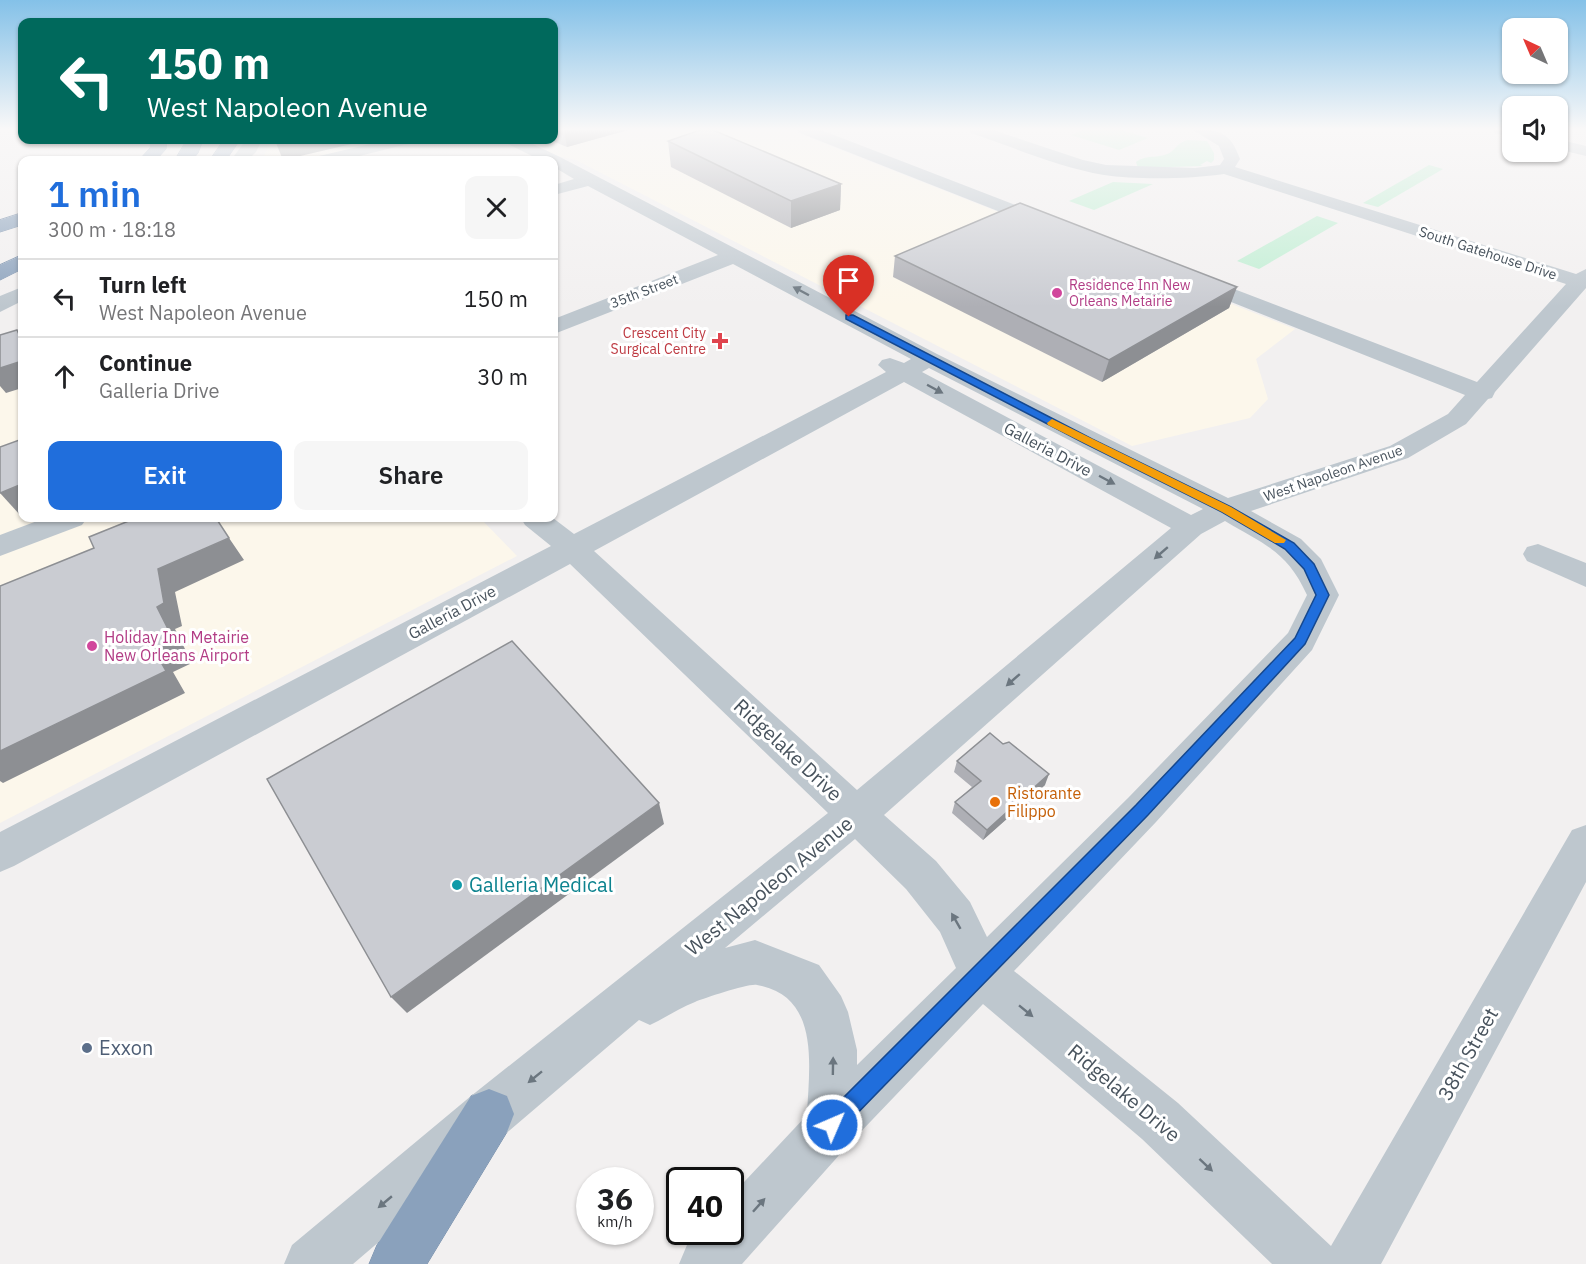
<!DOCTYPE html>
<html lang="en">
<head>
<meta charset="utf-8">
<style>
	:root { --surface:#fff; --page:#f6f6f6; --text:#202124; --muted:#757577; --line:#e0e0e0; --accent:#206edc }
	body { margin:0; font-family:"IBM Plex Sans",sans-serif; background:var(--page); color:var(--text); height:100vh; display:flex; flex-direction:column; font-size:22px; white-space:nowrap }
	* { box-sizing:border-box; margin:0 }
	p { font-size:20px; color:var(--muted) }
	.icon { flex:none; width:33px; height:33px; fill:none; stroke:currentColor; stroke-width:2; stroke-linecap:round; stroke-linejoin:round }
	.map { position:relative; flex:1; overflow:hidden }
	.details { position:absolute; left:18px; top:156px; width:540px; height:366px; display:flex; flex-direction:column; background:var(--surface); border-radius:12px; box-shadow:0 2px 4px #0004 }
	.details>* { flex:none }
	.hud { position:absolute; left:18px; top:18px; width:540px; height:126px; border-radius:12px; box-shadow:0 2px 4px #0004; background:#00695c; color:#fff; overflow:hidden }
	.needle { width:39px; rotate:316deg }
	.tools { position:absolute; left:1502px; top:18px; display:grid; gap:12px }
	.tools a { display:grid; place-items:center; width:66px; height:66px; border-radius:12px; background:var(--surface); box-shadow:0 2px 4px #0004; font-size:30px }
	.speed { position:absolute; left:576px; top:1167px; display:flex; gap:12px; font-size:30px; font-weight:700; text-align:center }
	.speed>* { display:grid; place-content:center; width:78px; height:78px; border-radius:50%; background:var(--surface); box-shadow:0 2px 4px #0004; line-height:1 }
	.speed small { font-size:15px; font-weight:400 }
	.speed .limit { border:3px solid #111; border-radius:9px; background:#fff; color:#111 }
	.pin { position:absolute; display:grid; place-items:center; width:51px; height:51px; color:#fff; margin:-62px -26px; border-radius:50% 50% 50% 0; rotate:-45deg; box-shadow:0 0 6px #0007 }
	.pin .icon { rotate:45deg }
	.me { position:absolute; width:66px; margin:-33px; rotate:45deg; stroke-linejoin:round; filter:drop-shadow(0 0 4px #0008) }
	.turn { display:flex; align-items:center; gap:21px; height:126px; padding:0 30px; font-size:27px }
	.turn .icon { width:78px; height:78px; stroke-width:2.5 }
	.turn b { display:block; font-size:42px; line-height:51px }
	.round { display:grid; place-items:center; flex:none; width:63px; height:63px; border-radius:12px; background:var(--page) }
	.headline { display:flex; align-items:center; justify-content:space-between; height:102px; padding:0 30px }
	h1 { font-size:36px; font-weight:600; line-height:45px; color:var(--accent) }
	.cta { display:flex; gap:12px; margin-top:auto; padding:12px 30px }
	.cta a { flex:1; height:69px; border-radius:12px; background:var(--accent); color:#fff; font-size:24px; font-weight:600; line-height:69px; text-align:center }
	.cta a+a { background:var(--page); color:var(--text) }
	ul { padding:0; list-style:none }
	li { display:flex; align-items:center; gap:18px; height:78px; padding:0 30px; border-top:2px solid var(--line) }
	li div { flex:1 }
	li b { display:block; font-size:22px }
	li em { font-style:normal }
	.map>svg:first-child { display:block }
	.commercial { fill:#fcf7eb }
	.green { fill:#c0eed3 }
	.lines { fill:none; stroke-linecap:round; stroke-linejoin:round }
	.highway-casing { stroke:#758ca8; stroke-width:1 }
	.minor { fill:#bec7ce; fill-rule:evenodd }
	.highway { fill:#8aa1bc; fill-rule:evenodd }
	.wall { fill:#aeafb5 }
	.shaded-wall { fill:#8d8f93 }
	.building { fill:#caccd2; stroke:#8d8f93; stroke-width:1.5 }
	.oneway { fill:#6b767f }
	.route { fill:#206edc; stroke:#15488f; stroke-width:1.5 }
	.slow { fill:#f59e0b }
	.hotel-dot { fill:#d1479c; stroke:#fff; stroke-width:2 }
	.health-dot { fill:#e0444e; stroke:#fff; stroke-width:2 }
	.food-dot { fill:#e8710a; stroke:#fff; stroke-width:2 }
	.culture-dot { fill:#0f9aa8; stroke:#fff; stroke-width:2 }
	.service-dot { fill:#5c6f8a; stroke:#fff; stroke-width:2 }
	.labels { text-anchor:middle; stroke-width:6; stroke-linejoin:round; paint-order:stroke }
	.far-street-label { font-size:14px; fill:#48535d; stroke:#fff }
	.far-hotel-label { font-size:14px; fill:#b23c85; stroke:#fff; text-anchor:start }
	.far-health-label { font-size:14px; fill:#be3a42; stroke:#fff; text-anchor:end }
	.street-label { font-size:16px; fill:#48535d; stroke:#fff }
	.hotel-label { font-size:16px; fill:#b23c85; stroke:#fff; text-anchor:start }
	.food-label { font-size:16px; fill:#c56008; stroke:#fff; text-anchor:start }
	.near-street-label { font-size:20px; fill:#48535d; stroke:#fff }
	.near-culture-label { font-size:20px; fill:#0d838f; stroke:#fff; text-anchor:start }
	.near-service-label { font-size:20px; fill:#4e5e75; stroke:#fff; text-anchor:start }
</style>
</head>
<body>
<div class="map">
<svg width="1586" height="1264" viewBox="0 0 1586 1264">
	<rect width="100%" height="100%" fill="#f2f0f0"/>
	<g class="commercial">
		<path d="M554,130H790L1295,329L1256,359L1268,399L1250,418L1132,446L576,160L548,154L521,140H554Z"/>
		<path d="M271,140H389L304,160H262Z"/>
		<path d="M22,354V518H480L517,556L0,823V361Z"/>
	</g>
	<g class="green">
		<path d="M1083,130H1121L1148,138L1119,150L1071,135Z"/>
		<path d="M1187,140L1207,141L1214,153V160L1211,163L1207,161L1200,165L1203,166L1138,168L1136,162C1146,154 1161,159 1171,152C1177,147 1178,143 1187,140Z"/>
		<path d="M1429,165L1443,169L1378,207L1363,203Z"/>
		<path d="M1113,182L1153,184L1094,210L1069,201Z"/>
		<path d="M1317,216L1338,223L1259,269L1237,261Z"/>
	</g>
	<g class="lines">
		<g class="highway-casing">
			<g id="highway">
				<path d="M151,140H167L166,149L156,160H139L150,148Z"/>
				<path d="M187,140H203L198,153L192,160H175Z"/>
				<path d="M224,140H240L226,160H210Z"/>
				<path d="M22,213V225L0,232V220Z"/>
				<path d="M22,255V269L0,280V265Z"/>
				<path d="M489,1089L507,1096L514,1114L507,1132L427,1264H369L377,1245L471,1096Z"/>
			</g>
		</g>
		<g class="minor">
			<path d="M798,130H821L1057,221L1059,225L1057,229H1043L800,133Z"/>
			<path d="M969,130H993L1083,160L1106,165L1195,168L1220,165L1224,159L1219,146L1193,130C1221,130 1230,132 1240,159L1235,167L1576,274L1586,269V288L1495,392L1492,398L1488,399L1466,424L1408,458L1251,511L1301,539L1321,559L1339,595L1312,650L1156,822L1014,971L1178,1103L1331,1246L1572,830L1586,825V882L1381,1264H1272L1142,1139L983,1004L850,1143L742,1264H679L687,1245L699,1232H730V1197L807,1115C809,1067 821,996 757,985C749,983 705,998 695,1002C679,1008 665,1018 650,1025L639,1020L353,1264H284L292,1245L471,1096L828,813L570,564L14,866L0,872V832L551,546L525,525L521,518H553L574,534L886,372L878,365L882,360L890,358L904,363L911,359L733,264L554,334V319L718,255L588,186L554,195V185L574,179L554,167V160H540L506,143L504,140H524L560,157L937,354L1228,498L1390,446L1448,414L1465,395L1186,284L1183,280L1186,276L1193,274L1200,276L1477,382L1566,284L1224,174C1190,179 1137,180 1104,175C1059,167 1015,148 971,133ZM929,368L1203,509L1191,515L922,372ZM904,382L1171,528L857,790L594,551ZM1225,521C1265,545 1287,551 1307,595L1288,633L1128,798L987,937L970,902L936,861L884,815L1201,534ZM855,839L906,889L940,932L956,968L857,1065V1050L848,1012L841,996L819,965L755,940L725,948Z"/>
			<path d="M1493,130H1512V138L1495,133Z"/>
			<path d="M1557,139L1586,146V156L1557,149Z"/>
			<path d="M246,140H262L256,152L248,160H231Z"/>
			<path d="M388,140H414L412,143L343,160H317L319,156Z"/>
			<path d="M22,287V301L0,312V296Z"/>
			<path d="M45,518H87L82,525L0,556V535Z"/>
			<path d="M1538,544L1586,563V587L1527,561L1523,554L1527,547Z"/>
		</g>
		<use href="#highway" class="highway"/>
	</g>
	<g class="wall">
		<path d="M554,130H628L567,147L550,140H554Z"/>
		<path d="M668,141L841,184L840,210L791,228L671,167Z"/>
		<path d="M895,256L1237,287L1229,308L1102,382L893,277Z"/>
		<path d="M957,761L1045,785L983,840L952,813L955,802L972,787L954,772Z"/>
	</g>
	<g class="shaded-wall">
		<path d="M564,130H628L567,147Z"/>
		<path d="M289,140H369L283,160L276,143Z"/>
		<path d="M841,184L840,210L791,228V201Z"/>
		<path d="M1237,287L1229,308L1102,382L1109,360Z"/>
		<path d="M22,361V388L6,393L0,386V368Z"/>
		<path d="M22,484V514L20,515L0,493Z"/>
		<path d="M229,538L244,560L175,592L182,626L175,629L192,663L173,672L185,693L3,783L0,781V751L154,650L158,569Z"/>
		<path d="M1049,774L1045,785L983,840L987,830Z"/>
		<path d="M659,803L664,824L407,1013L391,997Z"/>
	</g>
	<g class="building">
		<path d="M700,130H713L841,184L791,201L668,141Z"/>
		<path d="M277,140H289L276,143Z"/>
		<path d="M1020,203L1237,287L1109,360L895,256Z"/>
		<path d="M17,330L22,341V361L0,368V335Z"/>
		<path d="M22,439V484L0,493V447Z"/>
		<path d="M136,518H216L229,538L158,569L164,603L157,607L174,641L154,650L166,671L0,751V586L94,548L89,537Z"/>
		<path d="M512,641L659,803L391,997L267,779Z"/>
		<path d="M990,733L1003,744L1009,742L1049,774L987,830L955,802L981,781L957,761Z"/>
	</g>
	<defs><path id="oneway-solid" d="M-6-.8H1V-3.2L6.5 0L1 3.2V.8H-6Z" transform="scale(1.5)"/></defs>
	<g class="oneway">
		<use href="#oneway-solid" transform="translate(801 291) rotate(-152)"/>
		<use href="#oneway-solid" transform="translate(935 389) rotate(28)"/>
		<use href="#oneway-solid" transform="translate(1107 480) rotate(28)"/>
		<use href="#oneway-solid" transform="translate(1161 553) rotate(139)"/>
		<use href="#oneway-solid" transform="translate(1013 680) rotate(139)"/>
		<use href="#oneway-solid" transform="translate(956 921) rotate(-120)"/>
		<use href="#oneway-solid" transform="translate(1026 1011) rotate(39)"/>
		<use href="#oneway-solid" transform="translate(833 1066) rotate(-89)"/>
		<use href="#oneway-solid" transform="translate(535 1077) rotate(141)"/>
		<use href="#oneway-solid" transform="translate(1206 1165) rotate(43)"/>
		<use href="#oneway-solid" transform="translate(385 1202) rotate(140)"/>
		<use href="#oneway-solid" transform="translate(759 1205) rotate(-48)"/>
	</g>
	<linearGradient id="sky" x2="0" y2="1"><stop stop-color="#84c1e8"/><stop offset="0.42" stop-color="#f9f8f8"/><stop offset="1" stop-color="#f9f8f8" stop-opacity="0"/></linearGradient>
	<rect width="1586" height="307" fill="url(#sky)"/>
	<path class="route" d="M846,315H853L1092,439L1231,507L1294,543L1314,564L1329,595L1305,644L1148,815L839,1132L832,1135L824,1132L821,1125L824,1117L1136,805L1295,638L1316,595L1304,569L1285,549L1222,512L1084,443L846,319Z"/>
	<path class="slow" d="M1052,419L1231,507L1286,540L1284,543H1275L1222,512L1048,425L1047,423Z"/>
	<g class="hotel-dot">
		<circle cx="1057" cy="293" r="6"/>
		<circle cx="92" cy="646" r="6"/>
	</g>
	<path class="health-dot" d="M717 332h6v6h6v6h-6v6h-6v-6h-6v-6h6z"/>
	<circle class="food-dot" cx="995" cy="802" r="6"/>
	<circle class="culture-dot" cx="457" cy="885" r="6"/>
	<circle class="service-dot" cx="87" cy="1048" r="6"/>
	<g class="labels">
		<g class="far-street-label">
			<text transform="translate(1488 253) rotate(18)" y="5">South Gatehouse Drive</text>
			<text transform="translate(644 291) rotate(-21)" y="5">35th Street</text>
			<text transform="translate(1333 473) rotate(-19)" y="5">West Napoleon Avenue</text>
		</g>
		<g class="far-hotel-label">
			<text x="1069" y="290">Residence Inn New<tspan x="1069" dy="16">Orleans Metairie</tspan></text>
		</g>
		<g class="far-health-label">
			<text x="706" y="338">Crescent City<tspan x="706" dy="16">Surgical Centre</tspan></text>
		</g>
		<g class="street-label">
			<text transform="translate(1048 449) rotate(28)" y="6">Galleria Drive</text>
			<text transform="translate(452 612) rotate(-28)" y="6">Galleria Drive</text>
		</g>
		<g class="hotel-label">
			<text x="104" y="643">Holiday Inn Metairie<tspan x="104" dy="18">New Orleans Airport</tspan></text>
		</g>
		<g class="food-label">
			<text x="1007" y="799">Ristorante<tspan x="1007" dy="18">Filippo</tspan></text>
		</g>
		<g class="near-street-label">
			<text transform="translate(788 750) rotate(43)" y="7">Ridgelake Drive</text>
			<text transform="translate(769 886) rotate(-39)" y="7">West Napoleon Avenue</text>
			<text transform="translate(1468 1054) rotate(-61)" y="7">38th Street</text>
			<text transform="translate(1124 1093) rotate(40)" y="7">Ridgelake Drive</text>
		</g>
		<g class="near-culture-label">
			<text x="469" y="892">Galleria Medical</text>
		</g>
		<g class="near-service-label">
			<text x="99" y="1055">Exxon</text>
		</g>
	</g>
</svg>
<div class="tools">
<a><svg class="needle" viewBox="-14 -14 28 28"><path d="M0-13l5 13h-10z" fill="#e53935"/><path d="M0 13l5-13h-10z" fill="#757577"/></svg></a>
<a><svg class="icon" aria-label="sound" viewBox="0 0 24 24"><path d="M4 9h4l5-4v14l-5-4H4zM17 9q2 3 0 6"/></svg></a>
</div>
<div class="speed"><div>36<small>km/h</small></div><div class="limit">40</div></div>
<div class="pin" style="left:849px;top:317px;background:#d93025"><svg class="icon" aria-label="arrive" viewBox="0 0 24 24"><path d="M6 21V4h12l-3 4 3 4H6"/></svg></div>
<svg class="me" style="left:832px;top:1125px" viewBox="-20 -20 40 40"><circle r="17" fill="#206edc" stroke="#fff" stroke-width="3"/><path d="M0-11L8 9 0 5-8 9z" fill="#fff"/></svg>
<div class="hud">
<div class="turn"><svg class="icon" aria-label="left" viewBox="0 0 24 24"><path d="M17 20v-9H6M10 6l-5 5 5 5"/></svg><div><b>150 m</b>West Napoleon Avenue</div></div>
</div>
<section class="details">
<div class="headline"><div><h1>1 min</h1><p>300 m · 18:18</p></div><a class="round"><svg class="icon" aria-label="close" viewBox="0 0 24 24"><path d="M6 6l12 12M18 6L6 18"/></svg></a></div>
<ul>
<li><svg class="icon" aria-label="left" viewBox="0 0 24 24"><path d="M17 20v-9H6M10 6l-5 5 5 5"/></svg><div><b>Turn left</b><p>West Napoleon Avenue</p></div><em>150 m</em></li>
<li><svg class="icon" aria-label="ahead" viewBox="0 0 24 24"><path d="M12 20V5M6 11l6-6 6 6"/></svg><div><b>Continue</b><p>Galleria Drive</p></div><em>30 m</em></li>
</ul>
<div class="cta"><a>Exit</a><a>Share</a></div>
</section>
</div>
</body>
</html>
